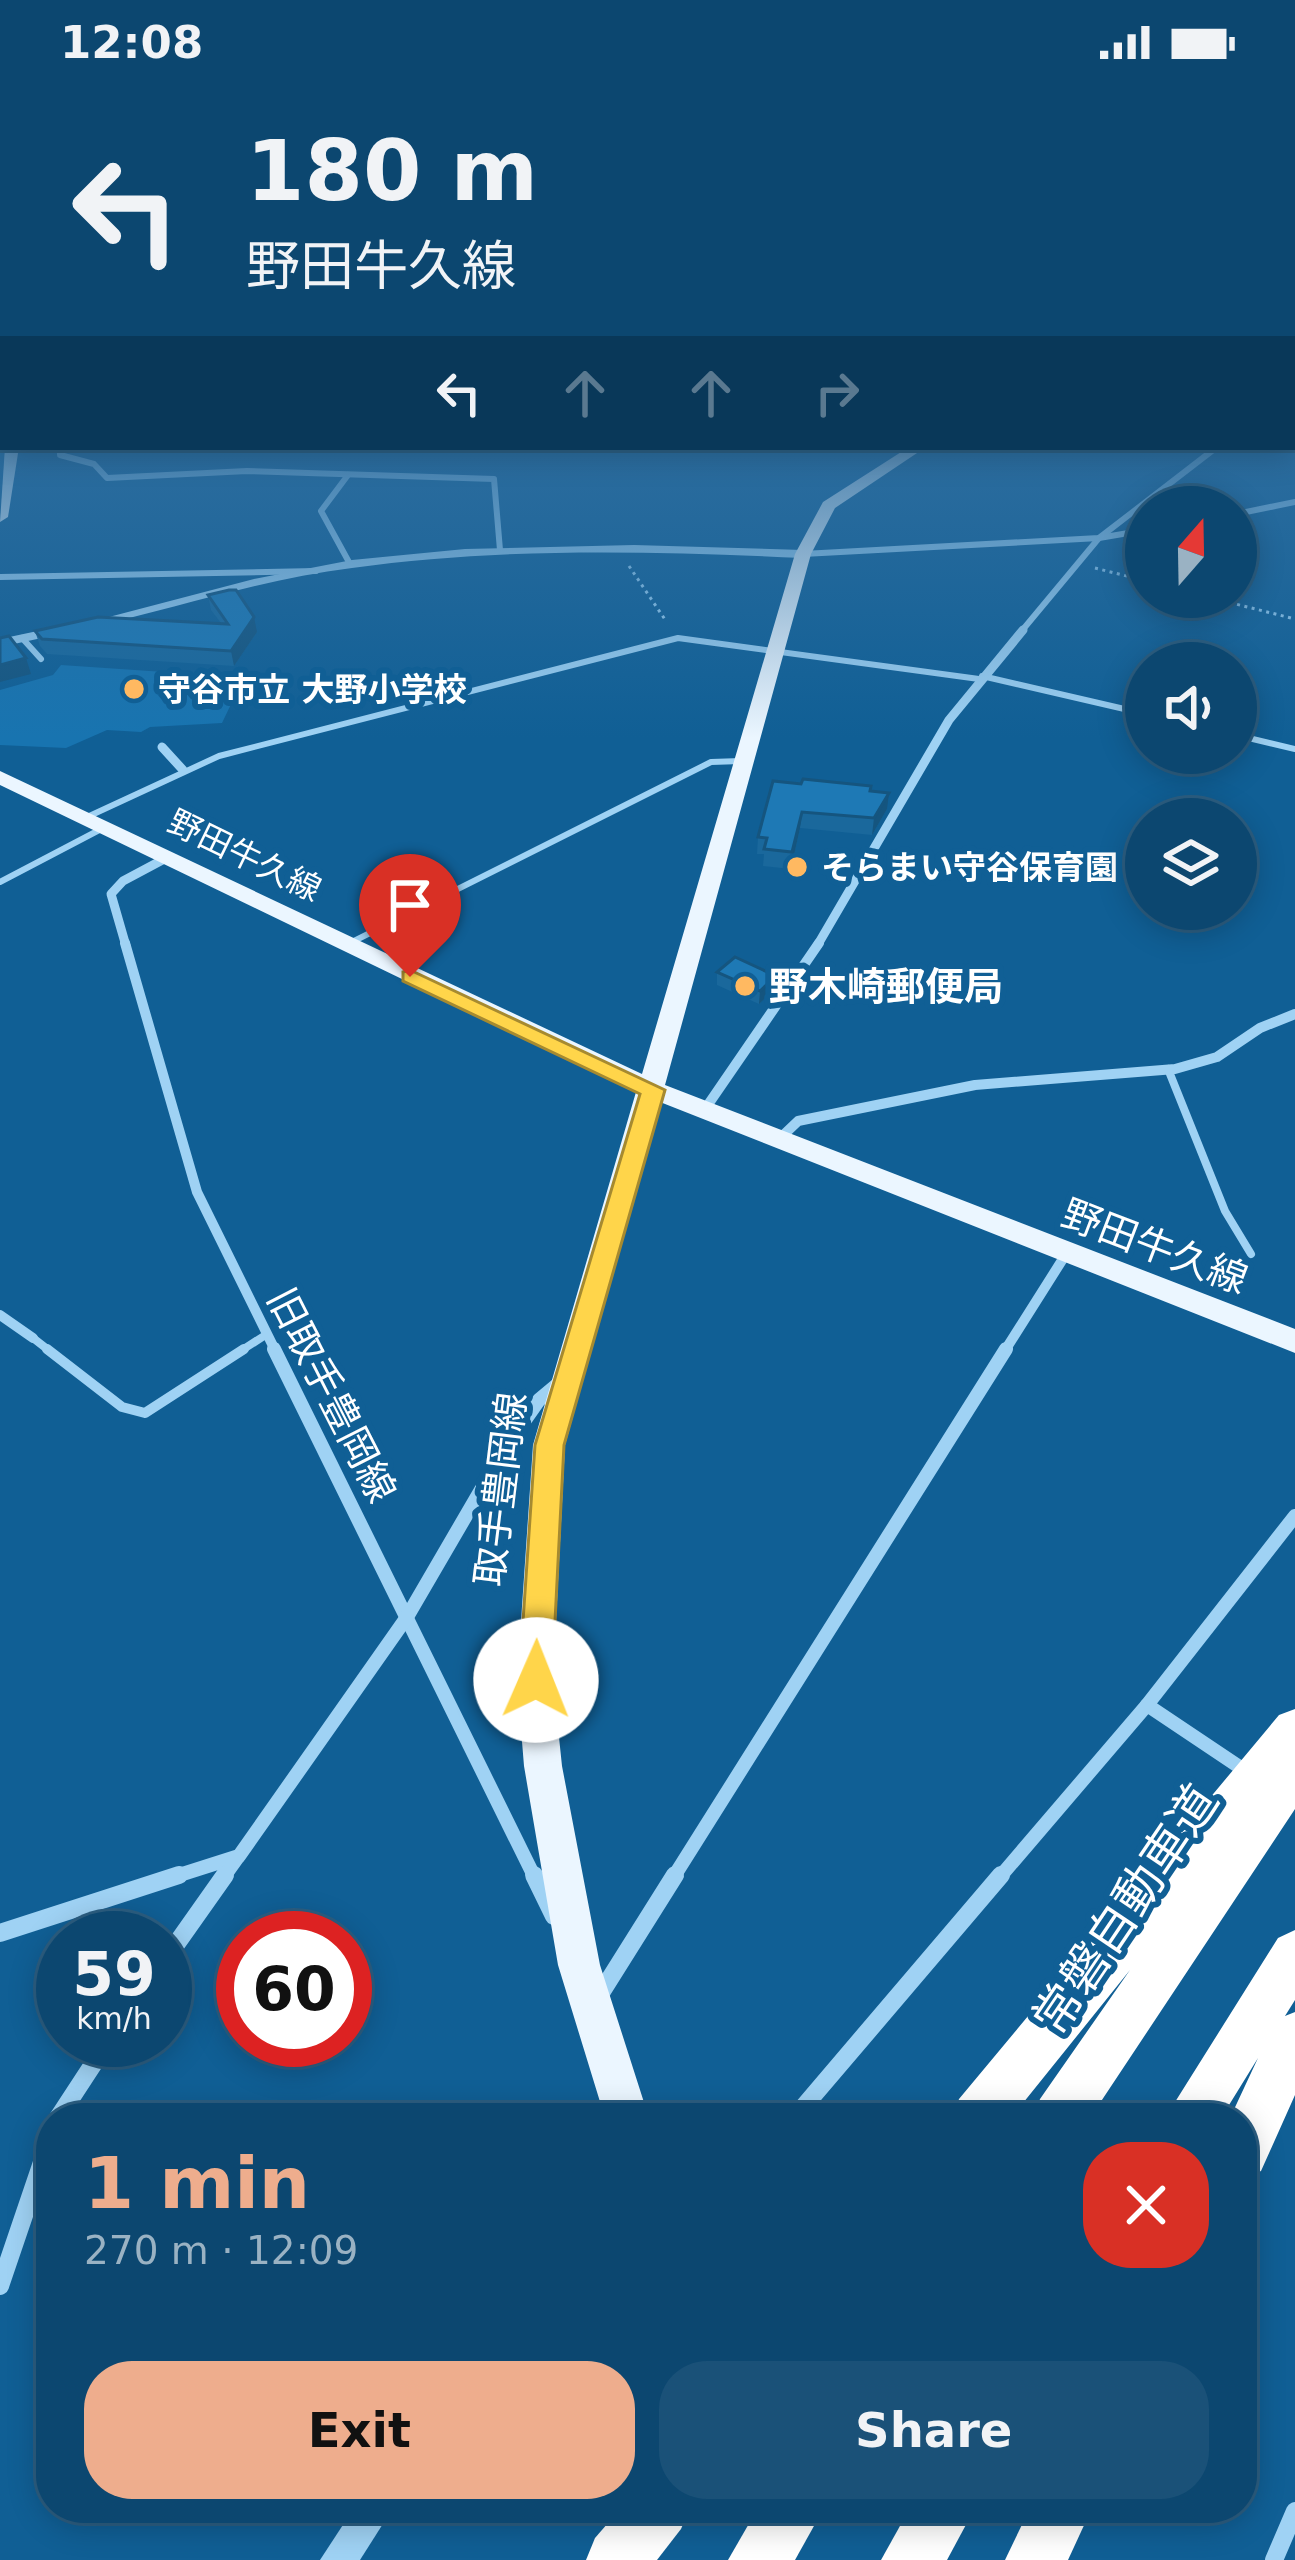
<!DOCTYPE html>
<html lang="en">
<head>
<meta charset="utf-8">
<style>
	:root { --surface:#0c4770; --page:#1a5178; --text:#f1f3f6; --muted:#9ab2c3; --line:#2c5f83; --accent:#eead8d }
	body { margin:0; font-family:"DejaVu Sans","Noto Sans JP",sans-serif; background:var(--page); color:var(--text); height:100vh; display:flex; flex-direction:column; font-size:45px; white-space:nowrap }
	* { box-sizing:border-box; margin:0 }
	p { font-size:39px; color:var(--muted) }
	.icon { flex:none; width:66px; height:66px; fill:none; stroke:currentColor; stroke-width:2; stroke-linecap:round; stroke-linejoin:round }
	.map { position:relative; flex:1; overflow:hidden }
	.side { position:absolute; left:36px; top:2019px; width:1221px; height:420px; display:flex; flex-direction:column; background:var(--surface); border-radius:48px; box-shadow:0 6px 30px #0003,0 0 0 3px var(--line) }
	.side>* { flex:none }
	.banner { position:absolute; left:0px; top:0px; width:1296px; height:366px; box-shadow:0 6px 30px #0003,0 0 0 3px var(--line); background:#0c4770; color:var(--text); overflow:hidden }
	.needle { width:78px; rotate:20deg }
	.fabs { position:absolute; left:1125px; top:402px; display:grid; gap:24px }
	.fabs a { display:grid; place-items:center; width:132px; height:132px; border-radius:50%; background:var(--surface); box-shadow:0 6px 30px #0003,0 0 0 3px var(--line); font-size:60px }
	.speed { position:absolute; left:36px; top:1827px; display:flex; gap:24px; font-size:60px; font-weight:700; text-align:center }
	.speed>* { display:grid; place-content:center; width:156px; height:156px; border-radius:50%; background:var(--surface); box-shadow:0 6px 30px #0003,0 0 0 3px var(--line); line-height:1 }
	.speed small { font-size:30px; font-weight:400 }
	.speed .limit { border:18px solid #d22; background:#fff; color:#111 }
	.pin { position:absolute; display:grid; place-items:center; width:102px; height:102px; color:#fff; margin:-123px -51px; border-radius:50% 50% 50% 0; rotate:-45deg; box-shadow:0 0 12px #0007 }
	.pin .icon { rotate:45deg }
	.me { position:absolute; width:132px; margin:-66px; rotate:1deg; stroke-linejoin:round; filter:drop-shadow(0 0 9px #0008) }
	.turn { display:flex; align-items:center; gap:42px; height:252px; padding:0 48px; font-size:54px }
	.turn .icon { width:156px; height:156px; stroke-width:2.5 }
	.turn b { display:block; font-size:84px; line-height:102px }
	.lanes { display:flex; align-items:center; height:114px; padding:0 48px; background:#0003; justify-content:center; gap:60px; direction:ltr }
	.lanes .off { opacity:.35 }
	.round { display:grid; place-items:center; flex:none; width:126px; height:126px; border-radius:48px; background:var(--page) }
	.headline { display:flex; align-items:center; justify-content:space-between; height:204px; padding:0 48px }
	h1 { font-size:72px; font-weight:700; line-height:90px; color:var(--accent) }
	.button { display:flex; gap:24px; margin-top:auto; padding:24px 48px }
	.button a { flex:1; height:138px; border-radius:48px; background:var(--accent); color:#111; font-size:48px; font-weight:700; line-height:138px; text-align:center }
	.button a+a { background:var(--page); color:var(--text) }
	.status { display:flex; justify-content:space-between; align-items:center; height:84px; padding:0 60px; background:var(--surface); direction:ltr }
	.status svg { height:33px; fill:currentColor }
	.map>svg:first-child { display:block }
	.green { fill:#1874b0 }
	.lines { fill:none; stroke-linecap:round; stroke-linejoin:round }
	.path { stroke:#9fd2f4; stroke-width:3; stroke-dasharray:3 4.5; stroke-linecap:butt }
	.service-far2 { stroke:#9fd2f4; stroke-width:6 }
	.service-far1 { stroke:#9fd2f4; stroke-width:8 }
	.service { stroke:#9fd2f4; stroke-width:10 }
	.minor-far4 { stroke:#9fd2f4; stroke-width:6 }
	.minor-far3 { stroke:#9fd2f4; stroke-width:9 }
	.minor-far2 { stroke:#9fd2f4; stroke-width:10 }
	.minor-far1 { stroke:#9fd2f4; stroke-width:14 }
	.minor { stroke:#9fd2f4; stroke-width:18 }
	.tertiary { fill:#9fd2f4; fill-rule:evenodd }
	.primary { fill:#ebf6ff; fill-rule:evenodd }
	.motorway { fill:#fff; fill-rule:evenodd }
	.wall { fill:#1a689c }
	.shaded-wall { fill:#15557f }
	.building { fill:#1e79b5; stroke:#15557f; stroke-width:3 }
	.route { fill:#ffd54a; stroke:#a68a30; stroke-width:3 }
	.poi-dot { fill:#ffb961; stroke:#105f95; stroke-width:4.5 }
	.labels { text-anchor:middle; stroke-width:12; stroke-linejoin:round; paint-order:stroke }
	.far-poi-label { font-size:33px; font-weight:bold; fill:#fff; stroke:#105f95; text-anchor:start }
	.far-street-label { font-size:33px; fill:#fff; stroke:#105f95 }
	.poi-label { font-size:39px; font-weight:bold; fill:#fff; stroke:#105f95; text-anchor:start }
	.street-label { font-size:39px; fill:#fff; stroke:#105f95 }
	.near-street-label { font-size:48px; fill:#fff; stroke:#105f95 }
</style>
</head>
<body>
<div class="status"><b>12:08</b><svg viewBox="0 0 49 12"><path d="M0 12V9h3v3zM5 12V6h3v6zM10 12V3h3v9zM15 12V0h3v12zM26 1h20v11H26zM47 4h2v5h-2z"/></svg></div>
<div class="map">
<svg width="1295" height="2476" viewBox="0 0 1295 2476">
	<rect width="100%" height="100%" fill="#105f95"/>
	<path class="green" d="M61,581L253,594L256,607L233,616L222,639L150,643L141,648L107,646L66,664L0,661V606L53,591Z"/>
	<g class="lines">
		<g class="path">
			<path d="M629,482L666,537"/>
			<path d="M1095,484L1146,497"/>
			<path d="M1208,513L1295,535"/>
		</g>
		<g class="service-far2">
			<path d="M22,554L41,575"/>
			<path d="M982,592L1146,630"/>
			<path d="M1236,651L1295,665"/>
			<path d="M85,734L219,672L678,554L979,595"/>
			<path d="M0,798L105,743"/>
			<path d="M346,861L711,678L741,677"/>
		</g>
		<g class="service-far1">
			<path d="M1168,985L1225,1127L1251,1170"/>
			<path d="M33,1254L51,1268"/>
			<path d="M239,1268L264,1252"/>
		</g>
		<path class="service" d="M47,1265L122,1323L145,1329L244,1265"/>
		<g class="minor-far4">
			<path d="M60,363V371L94,380L107,394L247,387L494,395L500,466"/>
			<path d="M348,391L321,427L350,480"/>
			<path d="M1236,430L1295,418"/>
			<path d="M803,470L1099,454L1146,446"/>
			<path d="M0,493L316,487"/>
			<path d="M1020,549L1099,454L1217,363"/>
		</g>
		<g class="minor-far3">
			<path d="M162,663L183,686"/>
			<path d="M126,862L111,810L123,797L168,773"/>
			<path d="M817,862L949,636L1023,546"/>
		</g>
		<g class="minor-far2">
			<path d="M125,859L197,1108L276,1268"/>
			<path d="M703,1028L819,859"/>
			<path d="M778,1056L798,1037L975,1001L1175,985L1217,973L1260,944L1295,930"/>
			<path d="M0,1231L33,1254"/>
			<path d="M1004,1268L1066,1170"/>
		</g>
		<g class="minor-far1">
			<path d="M274,1265L535,1794"/>
			<path d="M1147,1621L1250,1690"/>
			<path d="M170,1794L239,1772L407,1533L506,1363L539,1316L557,1301"/>
			<path d="M223,1794L238,1773"/>
			<path d="M673,1794L1006,1265"/>
			<path d="M999,1794L1147,1621L1295,1432"/>
		</g>
		<g class="minor">
			<path d="M534,1791L554,1832"/>
			<path d="M0,1849L179,1791"/>
			<path d="M165,1876L225,1791"/>
			<path d="M599,1912L675,1791"/>
			<path d="M58,2034L109,1956"/>
			<path d="M794,2034L1001,1791"/>
			<path d="M0,2202L51,2052"/>
			<path d="M1274,2476L1295,2427"/>
		</g>
		<g class="tertiary">
			<path d="M634,461L803,466L809,470L803,474C653,467 502,463 352,484C264,495 179,523 92,543L86,539L254,495L352,476L465,465Z"/>
			<path d="M61,542L65,543V549L0,563V555Z"/>
			<path d="M354,2424H393L360,2476H320Z"/>
		</g>
		<g class="primary">
			<path d="M5,363H19L8,433L0,438Z"/>
			<path d="M909,363H926L835,424L811,470L665,1001L1295,1245V1269L660,1018L565,1361L553,1596L562,1682L600,1881L649,2034H605L558,1881L524,1682L517,1596L533,1361L636,1008L0,701V687L642,990L795,470L823,418Z"/>
		</g>
		<g class="motorway">
			<path d="M1295,1625V1725L1090,2034H1033L1040,2015L1130,1886L1011,2034H952L959,2015L1279,1631Z"/>
			<path d="M1295,1846V1916L1285,1932L1295,1928V2011L1261,2087L1242,2095V2034H1230L1258,1974L1221,2034H1165L1278,1854Z"/>
			<path d="M621,2424H690L681,2445L657,2476H586L595,2454Z"/>
			<path d="M758,2424H824L795,2476H728Z"/>
			<path d="M910,2424H975L947,2476H881Z"/>
			<path d="M1030,2424H1092L1068,2476H1005Z"/>
		</g>
	</g>
	<g class="wall">
		<path d="M208,511L257,548L234,582L47,570L40,562L35,547L221,539L211,526Z"/>
		<path d="M801,700L871,707L887,725L872,751L800,744L791,785L763,782L764,770H757L758,753Z"/>
		<path d="M717,888L776,892L775,905L759,920L717,901Z"/>
	</g>
	<g class="shaded-wall">
		<path d="M254,533L257,548L234,582L231,567Z"/>
		<path d="M26,574L31,590L0,598V581Z"/>
		<path d="M889,709L887,725L872,751L874,734Z"/>
		<path d="M802,728L800,744L791,785L792,768Z"/>
		<path d="M776,892L775,905L759,920L760,907Z"/>
	</g>
	<g class="building">
		<path d="M229,506H236L254,533L231,567L42,555L35,547L98,533L228,540L208,511Z"/>
		<path d="M9,552L26,574L0,581V554Z"/>
		<path d="M803,695L871,702L870,707L889,709L874,734L802,728L792,768L764,765L767,754L758,753L773,697L801,700Z"/>
		<path d="M735,873L776,892L760,907L717,888Z"/>
	</g>
	<linearGradient id="sky" x2="0" y2="1"><stop stop-color="#093452"/><stop offset="0.47" stop-color="#316fa0"/><stop offset="1" stop-color="#316fa0" stop-opacity="0"/></linearGradient>
	<rect width="1295" height="654" fill="url(#sky)"/>
	<path class="route" d="M410,886L665,1006L564,1361L552,1596L547,1606L536,1611L524,1606L519,1596L535,1361L640,1010L403,897V888Z"/>
	<g class="poi-dot">
		<circle cx="134" cy="605" r="12"/>
		<circle cx="797" cy="783" r="12"/>
		<circle cx="745" cy="902" r="12"/>
	</g>
	<g class="labels">
		<g class="far-poi-label">
			<text x="158" y="617">守谷市立 大野小学校</text>
			<text x="821" y="795">そらまい守谷保育園</text>
		</g>
		<g class="far-street-label">
			<text transform="translate(245 771) rotate(26)" y="12">野田牛久線</text>
		</g>
		<g class="poi-label">
			<text x="769" y="916">野木崎郵便局</text>
		</g>
		<g class="street-label">
			<text transform="translate(1155 1162) rotate(21)" y="14">野田牛久線</text>
			<text transform="translate(332 1311) rotate(63)" y="14">旧取手豊岡線</text>
			<text transform="translate(500 1405) rotate(-83)" y="14">取手豊岡線</text>
		</g>
		<g class="near-street-label">
			<text transform="translate(1125 1825) rotate(-56)" y="17">常磐自動車道</text>
		</g>
	</g>
</svg>
<div class="fabs">
<a><svg class="needle" viewBox="-14 -14 28 28"><path d="M0-13l5 13h-10z" fill="#e53935"/><path d="M0 13l5-13h-10z" fill="#9ab2c3"/></svg></a>
<a><svg class="icon" aria-label="sound" viewBox="0 0 24 24"><path d="M4 9h4l5-4v14l-5-4H4zM17 9q2 3 0 6"/></svg></a>
<a><svg class="icon" aria-label="layers" viewBox="0 0 24 24"><path d="M12 4l9 5-9 5-9-5zM3 14l9 5 9-5"/></svg></a>
</div>
<div class="speed"><div>59<small>km/h</small></div><div class="limit">60</div></div>
<div class="pin" style="left:410px;top:893px;background:#d93025"><svg class="icon" aria-label="arrive" viewBox="0 0 24 24"><path d="M6 21V4h12l-3 4 3 4H6"/></svg></div>
<svg class="me" style="left:536px;top:1596px" viewBox="-20 -20 40 40"><circle r="19" fill="#fff"/><path d="M0-13L10 11 0 6-10 11z" fill="#ffd54a"/></svg>
<div class="banner">
<div class="turn"><svg class="icon" aria-label="left" viewBox="0 0 24 24"><path d="M17 20v-9H6M10 6l-5 5 5 5"/></svg><div><b>180 m</b>野田牛久線</div></div>
<div class="lanes"><svg class="icon" aria-label="left" viewBox="0 0 24 24"><path d="M17 20v-9H6M10 6l-5 5 5 5"/></svg><svg class="icon off" aria-label="ahead" viewBox="0 0 24 24"><path d="M12 20V5M6 11l6-6 6 6"/></svg><svg class="icon off" aria-label="ahead" viewBox="0 0 24 24"><path d="M12 20V5M6 11l6-6 6 6"/></svg><svg class="icon off" aria-label="right" viewBox="0 0 24 24"><path d="M7 20v-9h11M14 6l5 5-5 5"/></svg></div>
</div>
<section class="side">
<div class="headline"><div><h1>1 min</h1><p>270 m · 12:09</p></div><a class="round" style="background:#d93025;color:#fff"><svg class="icon" aria-label="close" viewBox="0 0 24 24"><path d="M6 6l12 12M18 6L6 18"/></svg></a></div>
<div class="button"><a>Exit</a><a>Share</a></div>
</section>
</div>
</body>
</html>
